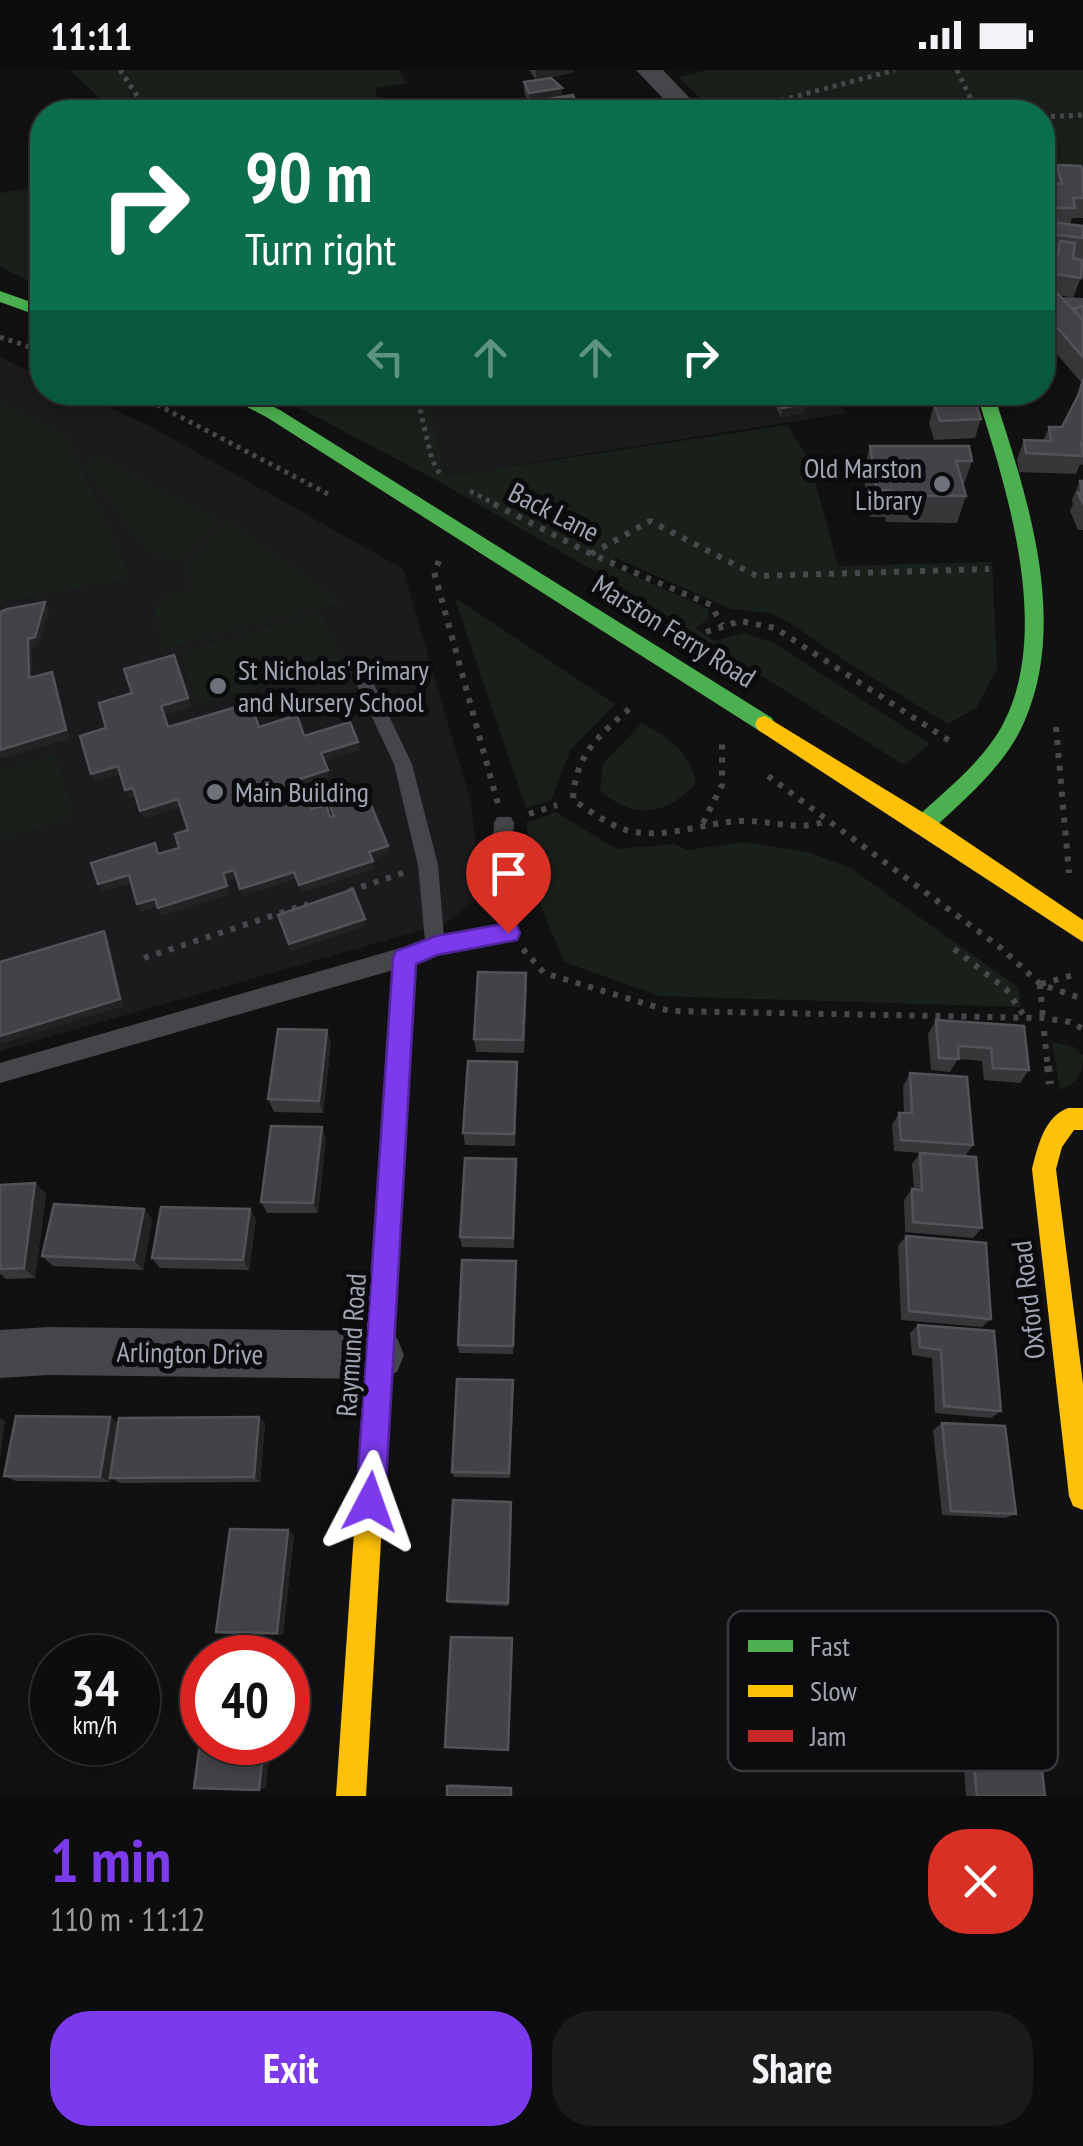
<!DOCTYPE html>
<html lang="en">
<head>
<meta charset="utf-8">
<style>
	:root { --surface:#0d0d0d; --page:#1b1b1b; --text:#f1f3f6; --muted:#9a9c9d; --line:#2d2d2e; --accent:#7c3aed }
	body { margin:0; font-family:"PT Sans Narrow",sans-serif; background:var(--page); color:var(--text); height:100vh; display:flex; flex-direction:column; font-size:38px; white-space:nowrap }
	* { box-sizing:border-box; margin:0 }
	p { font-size:32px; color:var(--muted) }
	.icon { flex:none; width:55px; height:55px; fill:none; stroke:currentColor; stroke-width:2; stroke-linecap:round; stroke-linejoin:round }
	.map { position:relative; height:1726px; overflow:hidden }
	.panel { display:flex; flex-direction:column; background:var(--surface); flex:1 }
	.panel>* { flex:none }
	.banner { position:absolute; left:30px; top:30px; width:1025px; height:305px; border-radius:40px; box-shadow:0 5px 15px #0003,0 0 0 2px var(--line); background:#0b6e4f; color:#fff; overflow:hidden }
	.speed { position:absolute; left:30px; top:1565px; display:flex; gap:20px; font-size:50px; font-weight:700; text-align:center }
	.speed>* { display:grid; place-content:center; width:130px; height:130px; border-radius:50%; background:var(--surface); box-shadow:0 5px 15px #0003,0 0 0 2px var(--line); line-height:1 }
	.speed small { font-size:25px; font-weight:400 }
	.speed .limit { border:15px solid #d22; background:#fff; color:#111 }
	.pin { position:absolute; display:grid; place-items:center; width:85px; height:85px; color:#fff; margin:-102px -42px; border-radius:50% 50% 50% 0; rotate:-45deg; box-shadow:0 0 10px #0007 }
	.pin .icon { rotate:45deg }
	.me { position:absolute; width:110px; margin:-55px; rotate:4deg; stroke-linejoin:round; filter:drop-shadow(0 0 8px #0008) }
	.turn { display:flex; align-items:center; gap:35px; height:210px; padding:0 50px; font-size:45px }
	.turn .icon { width:130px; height:130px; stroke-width:2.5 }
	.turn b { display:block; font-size:70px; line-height:85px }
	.lanes { display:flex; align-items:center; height:95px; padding:0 50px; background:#0003; justify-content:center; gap:50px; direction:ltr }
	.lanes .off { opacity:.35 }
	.round { display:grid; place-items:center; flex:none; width:105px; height:105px; border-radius:40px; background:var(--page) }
	.overview { display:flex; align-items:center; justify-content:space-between; height:170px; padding:0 50px }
	h1 { font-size:60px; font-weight:800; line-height:75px; color:var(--accent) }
	.action { display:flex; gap:20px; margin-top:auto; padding:20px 50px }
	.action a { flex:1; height:115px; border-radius:40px; background:var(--accent); color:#fff; font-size:40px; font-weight:800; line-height:115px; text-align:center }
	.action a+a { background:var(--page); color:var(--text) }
	.status { display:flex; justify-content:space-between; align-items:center; height:70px; padding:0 50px; background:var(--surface); direction:ltr }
	.status svg { height:28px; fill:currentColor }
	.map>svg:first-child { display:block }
	.built { fill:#1b1b1d }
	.green { fill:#19201a }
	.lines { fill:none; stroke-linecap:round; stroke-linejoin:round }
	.path-far2 { stroke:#46484c; stroke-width:5; stroke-dasharray:4 5; stroke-linecap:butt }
	.path-far1 { stroke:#46484c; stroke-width:6; stroke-dasharray:5 8; stroke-linecap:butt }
	.path { stroke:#46484c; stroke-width:8; stroke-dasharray:6 9; stroke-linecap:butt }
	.lane { fill:#45464a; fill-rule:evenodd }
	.street { fill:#45464a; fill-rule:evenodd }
	.fast { fill:#4caf50; fill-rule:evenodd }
	.slow { fill:#ffc107; fill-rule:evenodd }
	.jam { fill:#c62828; fill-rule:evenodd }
	.wall { fill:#37373a }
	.shaded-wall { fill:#232324 }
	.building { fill:#424347; stroke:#515358; stroke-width:2.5 }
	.route { fill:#7c3aed; stroke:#51269a; stroke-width:2.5 }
	.poi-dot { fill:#6e727b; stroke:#0b0b0d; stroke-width:4 }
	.labels { text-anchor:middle; stroke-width:10; stroke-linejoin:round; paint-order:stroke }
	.poi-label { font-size:28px; fill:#a0a6b4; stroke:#0b0b0d; text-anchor:start }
	.street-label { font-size:28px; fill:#a0a6b4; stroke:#0b0b0d }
	.key { fill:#0b0b0d; stroke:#383a3f; stroke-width:2.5 }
	.key-label { font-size:28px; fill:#a0a6b4 }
</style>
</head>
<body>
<div class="status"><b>11:11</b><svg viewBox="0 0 49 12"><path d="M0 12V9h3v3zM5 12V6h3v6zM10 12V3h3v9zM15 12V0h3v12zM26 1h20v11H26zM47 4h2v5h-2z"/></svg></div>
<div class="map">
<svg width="1083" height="1726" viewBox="0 0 1083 1726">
	<rect width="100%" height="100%" fill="#111"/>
	<g class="built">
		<path d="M0,287L42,307V322L77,323L148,355L403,499L471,732L481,824L447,853L0,981Z"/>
		<path d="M494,322H831L846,343L446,406L429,332Z"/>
	</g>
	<g class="green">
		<path d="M70,0H399L406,13L375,18L382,42H114Z"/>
		<path d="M709,0H1083V111L1043,107L1042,42H713L679,7Z"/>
		<path d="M42,116V217L0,197V123Z"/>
		<path d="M271,323H427L446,406L787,355L809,389L838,496L992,492L997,599L976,638L948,654L853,596L787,551L768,543L731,539L616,488L608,494L708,539V549L696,558L714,571L744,563L774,573L930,674L904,695L596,502L440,412Z"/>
		<path d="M0,331L66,365L131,508L0,532Z"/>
		<path d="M98,386L221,451L180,492L147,481L83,395Z"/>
		<path d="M228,450L342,532L161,579L155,535L174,522L193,520L185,496Z"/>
		<path d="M454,527L615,634L571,679L551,730L526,738Z"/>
		<path d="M321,542L343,593L199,636L180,583Z"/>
		<path d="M642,653C670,669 689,680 696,713C666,746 635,750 600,721L603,694Z"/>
		<path d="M55,685L74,747L0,769V700Z"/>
		<path d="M556,742L616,779L675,774L687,780L743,772L807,782L849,797L1019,918L1020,937L660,926L564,892L541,836L526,753Z"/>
		<path d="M1052,972L1074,977L1083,985C1083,1005 1078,1011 1060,1020Z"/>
	</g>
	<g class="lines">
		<g class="path-far2">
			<path d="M120,0L148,42"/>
			<path d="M957,0L977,42"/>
			<path d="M737,42L895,0"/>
			<path d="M1042,47L1083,45"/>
			<path d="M0,267L42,281"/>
			<path d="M133,322L328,424"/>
			<path d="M416,322L432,390L441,406"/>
			<path d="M470,421L499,436"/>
		</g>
		<g class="path-far1">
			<path d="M494,434L591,484L711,535L722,555"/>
			<path d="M591,484L650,451L757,506L989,499"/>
			<path d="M439,491L434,502L498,734"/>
			<path d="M706,562L741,551L775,558L953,673"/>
			<path d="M629,639C597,667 575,686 573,730C592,742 612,758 634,762C670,768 706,752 742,751C770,750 799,762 826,751"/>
			<path d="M1056,657L1069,803"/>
			<path d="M768,706L1001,878L1040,914L1083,929"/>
			<path d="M529,744L557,735"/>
			<path d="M703,753L722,715V673"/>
			<path d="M349,821L403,803"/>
			<path d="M523,879L544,903L670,941L1043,948L1070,952L1083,959"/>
			<path d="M954,879L1006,919L1025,947"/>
			<path d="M144,888L308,834"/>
			<path d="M1040,914L1043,948"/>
			<path d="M1041,914L1077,904"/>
			<path d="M1044,961L1048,999"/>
		</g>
		<path class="path" d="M1048,996L1050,1014"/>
		<path class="lane" d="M365,606L371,608L412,694L438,795L444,866L498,856L490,820L494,753L497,747H511L514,753L510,820L519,863L516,869L436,885L404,897L0,1013V993L425,871L418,795L394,694L356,613Z"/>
		<g class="street">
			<path d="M636,0H663L703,42H676Z"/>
			<path d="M1042,226L1083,228V246L1042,244Z"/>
			<path d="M49,1257L380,1261L397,1268L404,1285L397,1302L380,1309L49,1305L0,1308V1260Z"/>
		</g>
		<g class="fast">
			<path d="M0,221L42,236V247L0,232Z"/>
			<path d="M219,322H243L280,340L772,648L775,654L772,660H758L268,348Z"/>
			<path d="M976,322H993C1026,422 1069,548 1025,650C1007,694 966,728 932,760H916L913,754L916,748C947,719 985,690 1004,652C1052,558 1006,416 976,322Z"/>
		</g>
		<g class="slow">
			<path d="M765,646L932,748L1083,850V872L758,660L755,654L758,648Z"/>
			<path d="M1068,1038H1083V1060H1074L1062,1077L1056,1099L1083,1314V1440L1073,1436L1069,1426L1032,1099C1038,1076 1044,1047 1068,1038Z"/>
			<path d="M392,1068L401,1072L404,1080L366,1726H336L380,1080L383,1072Z"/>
		</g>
		<path class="jam" d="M404,878L412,881L415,888L404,1080L401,1088L392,1092L383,1088L380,1080L393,888L396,881Z"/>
	</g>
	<g class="wall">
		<path d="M529,0H574V2L544,9L562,27L576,32V42H537V31L529,33L524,22V12L536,10Z"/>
		<path d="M1057,95L1083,102V148H1072L1070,154L1083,156V207H1081L1073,228L1060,225L1073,239L1083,236V395L1080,394L1076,404L1019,402L1017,389L1024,370L1043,371L1049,357H1062L1074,334L1081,312L1048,274L1044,275L1042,273V225L1053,224L1042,223V191L1045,183H1042V153L1044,151L1042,114H1051Z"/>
		<path d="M773,322H800L806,333L804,343L781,347L772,330Z"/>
		<path d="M850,322H934L855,334Z"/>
		<path d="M942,322H972L981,349L975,368L934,370L929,353L934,334H940Z"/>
		<path d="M870,376L972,391L963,417L966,426L957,453L886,452L885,447H870L863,403Z"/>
		<path d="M1080,411H1083V460H1078L1070,441L1073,434L1072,430Z"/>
		<path d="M527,917L524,983L476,982L474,969Z"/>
		<path d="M936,950L1024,956L1029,1000L1020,1013L984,1010L982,991L958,989L950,1002L931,1000L928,964Z"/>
		<path d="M331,973L323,1043L274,1042L268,1029Z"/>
		<path d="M910,1003L973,1075L965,1086L982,1158L973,1168L905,1162L904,1130L912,1119H914L912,1094L920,1083L894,1081L892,1055L899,1043H904L903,1016Z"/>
		<path d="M518,1004L515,1076L465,1075L463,1063Z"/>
		<path d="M326,1068L318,1143H267L261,1132Z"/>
		<path d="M516,1089L514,1178L462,1177L460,1167Z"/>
		<path d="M35,1113L46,1124L35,1208L6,1209L0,1204V1115Z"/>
		<path d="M144,1139L152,1149L143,1200L53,1196L42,1186Z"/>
		<path d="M250,1139L256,1149L249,1200L160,1198L152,1188Z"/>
		<path d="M906,1166L991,1249L982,1257L901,1250L898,1176Z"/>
		<path d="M516,1201L513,1284L459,1283L458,1275Z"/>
		<path d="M918,1255L1001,1341L991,1348L935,1343L932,1288L912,1285L910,1263Z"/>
		<path d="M513,1317L510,1408L454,1407L452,1402Z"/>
		<path d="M259,1347L265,1353L260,1412L120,1413L111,1408L110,1412L16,1411L4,1406L119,1353Z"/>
		<path d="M942,1353L1016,1444L1005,1448L942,1445L933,1360Z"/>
		<path d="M511,1432L508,1536L449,1533L447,1531Z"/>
		<path d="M294,1465L283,1565L224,1564L216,1562Z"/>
		<path d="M925,1566L1040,1671L963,1670L957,1619L922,1618L916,1568Z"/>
		<path d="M963,1685L1041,1691L1045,1726H966Z"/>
		<path d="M450,1714L512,1717V1726L447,1716Z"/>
	</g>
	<g class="shaded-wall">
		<path d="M536,0H574V2L536,10Z"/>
		<path d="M562,18V28L529,33V23Z"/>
		<path d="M576,32V42H568V33Z"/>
		<path d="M1051,255H1055L1048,274L1044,275Z"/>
		<path d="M806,333L804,343L781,347L782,338Z"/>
		<path d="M45,532L49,541L39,576L32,578L33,617L29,608L28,569Z"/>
		<path d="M52,602L56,611L70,669L0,689V680Z"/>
		<path d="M188,628L192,637L164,645L161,636Z"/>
		<path d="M358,672L360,680L323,692L321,683Z"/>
		<path d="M118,696L121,704L95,712L91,704Z"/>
		<path d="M328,700L329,709L302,717L300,709Z"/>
		<path d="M133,718L136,726L129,729L125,720Z"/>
		<path d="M178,729L181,737L144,749L140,741Z"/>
		<path d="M388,776L389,784L371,790L369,782Z"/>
		<path d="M373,791L374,799L301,823L299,815Z"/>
		<path d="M234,800L237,807L226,811L223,803Z"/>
		<path d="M294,802L296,809L243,826L240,819Z"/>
		<path d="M129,805L132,813L102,822L98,814Z"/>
		<path d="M227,816L230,824L161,846L158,838Z"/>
		<path d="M155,829L159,836L141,842L137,834Z"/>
		<path d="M365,849L366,856L291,881L289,874Z"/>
		<path d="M104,861L108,868L124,936L0,974V966Z"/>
		<path d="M327,960L331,973L323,1043L319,1031Z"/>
		<path d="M322,1057L326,1068L318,1143L313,1133Z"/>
		<path d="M35,1113L46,1124L35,1208L24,1198Z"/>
		<path d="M144,1139L152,1149L143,1200L134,1190Z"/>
		<path d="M250,1139L256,1149L249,1200L243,1190Z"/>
		<path d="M110,1347L120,1354L110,1412L100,1407Z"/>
		<path d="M259,1347L265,1353L260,1412L254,1407Z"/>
		<path d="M0,1348L5,1351L0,1389Z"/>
		<path d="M288,1460L294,1465L283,1565L277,1563Z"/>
		<path d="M264,1672H271L266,1718L259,1720Z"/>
	</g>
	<g class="building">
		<path d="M551,8L562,18L529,23L524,12Z"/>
		<path d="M573,25L576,32L568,33L573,42H542L537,31Z"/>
		<path d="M635,36L638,42H620L618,39Z"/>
		<path d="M669,38L671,42H643Z"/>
		<path d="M1057,95L1081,96L1083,102V128H1073L1075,138H1052L1049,126H1042V114H1062Z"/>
		<path d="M1043,151L1083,156V168L1042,163Z"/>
		<path d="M1060,171L1075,173L1073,188L1082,190L1081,208L1043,202L1045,183L1058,185Z"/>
		<path d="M1058,224L1083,250V287L1055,255H1051L1042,245V225Z"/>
		<path d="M1083,236V247L1081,248L1073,239Z"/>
		<path d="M1083,309V374L1081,373L1083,386L1026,383L1024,370L1051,371L1049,357H1062L1080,322Z"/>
		<path d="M774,322H800L806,333L782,338Z"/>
		<path d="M949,322H972L981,349L940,351L934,334L952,333Z"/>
		<path d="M870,376H969L972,391H956L966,426H893L892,420H877L874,403H886L885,400H874Z"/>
		<path d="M1080,411H1083V434L1078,423H1082Z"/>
		<path d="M45,532L35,567L28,569L29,608L52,602L66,660L0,680V542L7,539Z"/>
		<path d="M174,585L188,628L161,636L168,657L250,633L259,657L297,645L304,666L350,652L358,672L321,683L328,700L300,709L311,739L326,735L330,747L334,746L329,734L366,723L388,776L369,782L373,791L299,815L294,802L240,819L234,800L223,803L227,816L158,838L155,829L137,834L129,805L98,814L91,793L155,773L158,784L179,778L175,764L188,760L178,729L140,741L133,718L125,720L118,696L91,704L80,666L106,658L99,633L132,623L124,599Z"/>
		<path d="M353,819L365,849L289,874L278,845Z"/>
		<path d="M104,861L120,929L0,966V892Z"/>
		<path d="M478,902L526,903L523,970L474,969Z"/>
		<path d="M936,950L1024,956L1029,1000L993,998L991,978L958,976L959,989L939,988Z"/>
		<path d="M278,959L327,960L319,1031L268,1029Z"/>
		<path d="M468,991L517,992L514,1064L463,1063Z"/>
		<path d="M910,1003L967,1007L973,1075L901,1070L899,1043H912Z"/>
		<path d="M271,1056L322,1057L313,1133L261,1132Z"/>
		<path d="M920,1083L976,1087L982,1158L913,1152L912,1119L922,1120Z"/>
		<path d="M465,1088L516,1089L513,1168L460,1167Z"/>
		<path d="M35,1113L24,1198L0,1199V1115Z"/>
		<path d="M54,1134L144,1139L134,1190L42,1186Z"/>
		<path d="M161,1137L250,1139L243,1190L152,1188Z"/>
		<path d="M906,1166L986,1173L991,1249L909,1241Z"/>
		<path d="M462,1190L516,1191L513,1276L458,1275Z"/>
		<path d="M918,1255L994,1261L1001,1341L944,1336L941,1280L920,1277Z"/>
		<path d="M457,1309L513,1310L509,1403L452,1402Z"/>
		<path d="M16,1346L110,1347L100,1407L4,1406Z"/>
		<path d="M259,1347L254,1407L110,1408L119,1348Z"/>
		<path d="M942,1353L1005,1356L1016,1444L951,1441Z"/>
		<path d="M453,1430L511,1432L508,1533L447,1531Z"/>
		<path d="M230,1459L288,1460L277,1563L216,1562Z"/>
		<path d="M451,1567L512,1568L508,1680L445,1677Z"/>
		<path d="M202,1658V1672H264L259,1720L194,1718Z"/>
		<path d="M973,1686L1041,1691L1045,1726H977Z"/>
		<path d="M447,1716L511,1718V1726H447Z"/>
	</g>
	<path class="route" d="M508,853L517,856L520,863L517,870L437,885L416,894L385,1432L380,1442L370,1446L361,1442L356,1432L393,888L396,881L436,866Z"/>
	<g class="poi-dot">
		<circle cx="942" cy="414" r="10"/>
		<circle cx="218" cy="616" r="10"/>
		<circle cx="215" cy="722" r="10"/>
	</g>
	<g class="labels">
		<g class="poi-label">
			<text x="922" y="408" text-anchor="end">Old Marston<tspan x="922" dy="32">Library</tspan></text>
			<text x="238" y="610">St Nicholas' Primary<tspan x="238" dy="32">and Nursery School</tspan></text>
			<text x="235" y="732">Main Building</text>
		</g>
		<g class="street-label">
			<text transform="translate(554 442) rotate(27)" y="10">Back Lane</text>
			<text transform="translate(674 561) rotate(32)" y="10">Marston Ferry Road</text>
			<text transform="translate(1028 1230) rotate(-97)" y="10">Oxford Road</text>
			<text transform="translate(351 1275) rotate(-86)" y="10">Raymund Road</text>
			<text transform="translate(190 1283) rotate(1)" y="10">Arlington Drive</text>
		</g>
	</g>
	<rect x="728" y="1541" width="330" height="160" rx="15" class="key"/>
	<rect x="748" y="1570" width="45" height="12" fill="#4caf50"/>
	<rect x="748" y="1615" width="45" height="12" fill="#ffc107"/>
	<rect x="748" y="1660" width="45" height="12" fill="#c62828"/>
	<g class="key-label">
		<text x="810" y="1586">Fast</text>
		<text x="810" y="1631">Slow</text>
		<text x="810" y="1676">Jam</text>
	</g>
</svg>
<div class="speed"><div>34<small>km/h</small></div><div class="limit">40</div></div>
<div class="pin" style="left:508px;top:863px;background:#d93025"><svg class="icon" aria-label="arrive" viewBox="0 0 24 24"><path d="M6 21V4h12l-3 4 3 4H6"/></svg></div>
<svg class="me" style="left:370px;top:1432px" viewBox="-20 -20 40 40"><path d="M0-17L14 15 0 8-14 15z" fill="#7c3aed" stroke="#fff" stroke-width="4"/></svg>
<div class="banner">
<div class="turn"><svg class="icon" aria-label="right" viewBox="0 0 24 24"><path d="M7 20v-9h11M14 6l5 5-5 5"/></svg><div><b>90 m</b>Turn right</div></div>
<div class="lanes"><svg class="icon off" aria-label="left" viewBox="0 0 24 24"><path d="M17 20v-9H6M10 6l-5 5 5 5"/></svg><svg class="icon off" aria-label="ahead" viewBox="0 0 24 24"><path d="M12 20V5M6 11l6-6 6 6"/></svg><svg class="icon off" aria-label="ahead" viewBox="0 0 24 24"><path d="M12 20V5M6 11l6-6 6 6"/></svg><svg class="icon" aria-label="right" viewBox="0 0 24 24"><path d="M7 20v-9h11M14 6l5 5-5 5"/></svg></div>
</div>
</div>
<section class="panel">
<div class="overview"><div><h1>1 min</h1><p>110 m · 11:12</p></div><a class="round" style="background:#d93025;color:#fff"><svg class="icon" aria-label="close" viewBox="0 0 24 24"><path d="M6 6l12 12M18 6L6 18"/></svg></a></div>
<div class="action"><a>Exit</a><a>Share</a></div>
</section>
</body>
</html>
